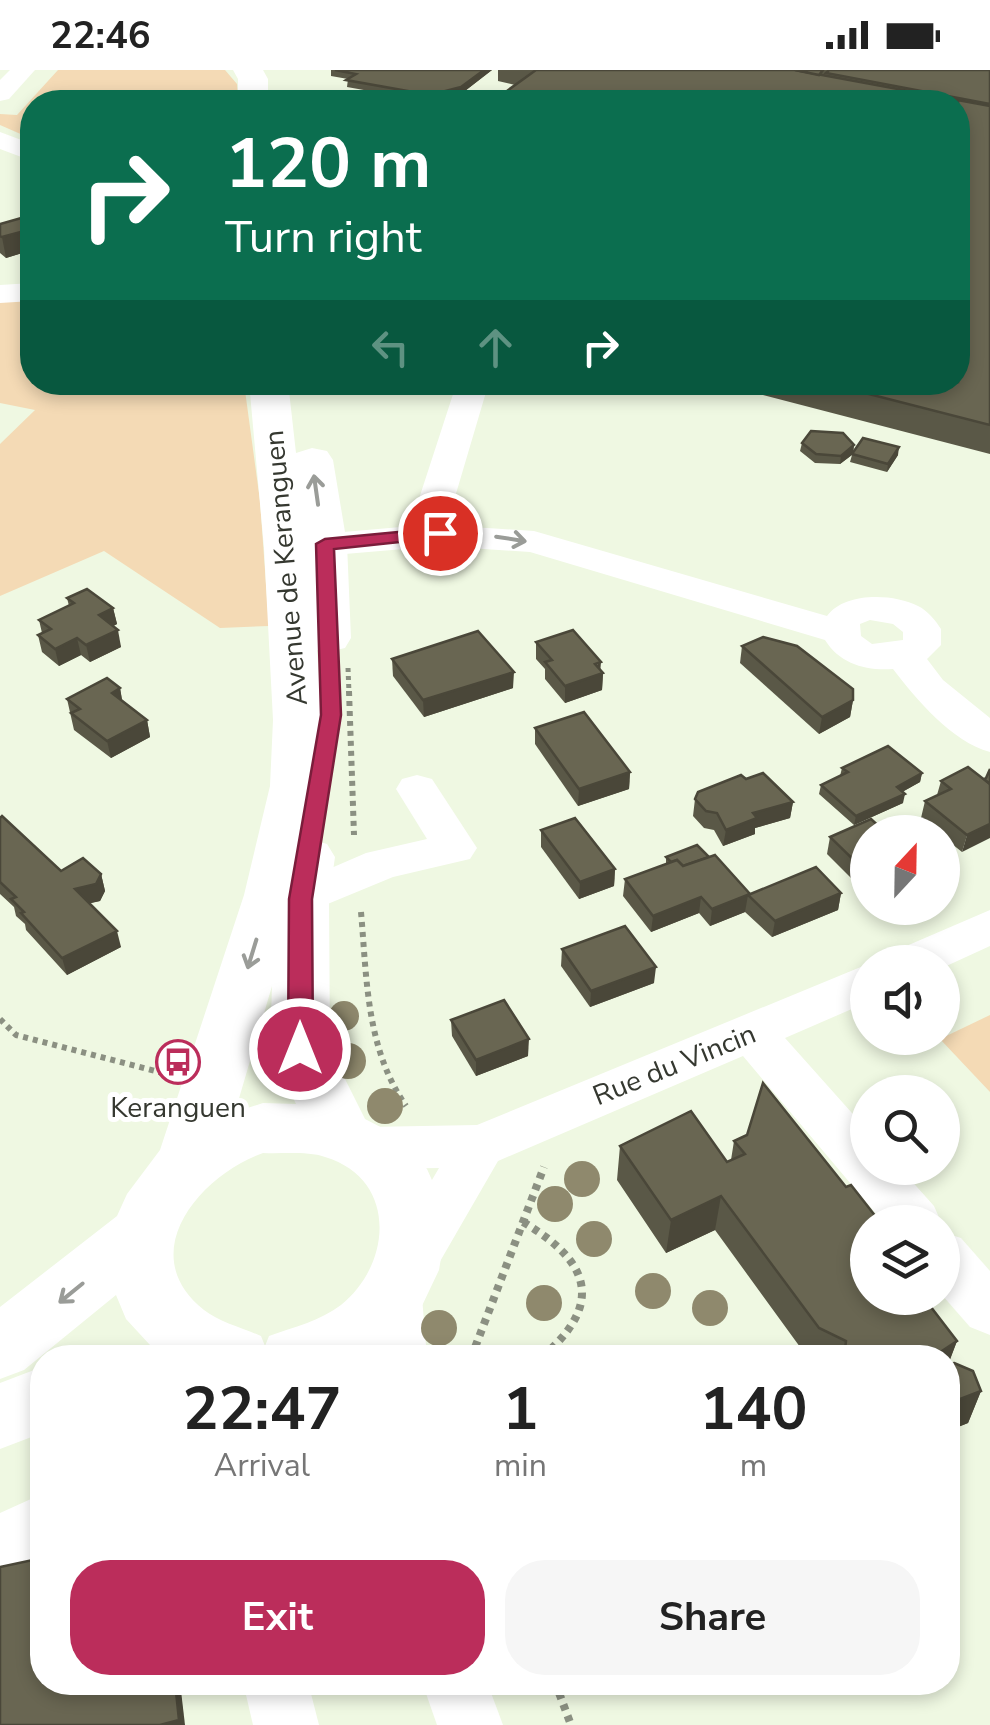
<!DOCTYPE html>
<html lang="en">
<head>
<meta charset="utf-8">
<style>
	:root { --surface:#fff; --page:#f6f6f6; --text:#222; --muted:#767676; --accent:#bb2d5b }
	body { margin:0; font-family:"Nunito Sans",sans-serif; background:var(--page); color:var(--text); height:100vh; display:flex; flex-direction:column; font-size:38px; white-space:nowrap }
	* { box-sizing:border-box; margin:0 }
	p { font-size:32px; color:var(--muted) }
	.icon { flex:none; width:55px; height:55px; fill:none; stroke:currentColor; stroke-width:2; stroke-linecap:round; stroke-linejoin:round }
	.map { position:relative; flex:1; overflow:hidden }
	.panel { position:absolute; left:30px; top:1275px; width:930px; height:350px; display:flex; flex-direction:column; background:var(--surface); border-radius:40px; box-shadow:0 5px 15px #0003 }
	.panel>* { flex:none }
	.guide { position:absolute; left:20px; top:20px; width:950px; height:305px; border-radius:40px; box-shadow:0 5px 15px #0003; background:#0b6e4f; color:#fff; overflow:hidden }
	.needle { width:65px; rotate:22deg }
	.fabs { position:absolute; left:850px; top:745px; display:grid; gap:20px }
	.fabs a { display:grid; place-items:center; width:110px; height:110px; border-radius:50%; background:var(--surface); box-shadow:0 5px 15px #0003; font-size:50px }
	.pin { position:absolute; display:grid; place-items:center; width:85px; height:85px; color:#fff; margin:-42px; border:5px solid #fff; border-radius:50%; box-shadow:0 2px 10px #0007 }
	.me { position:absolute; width:110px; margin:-55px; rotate:0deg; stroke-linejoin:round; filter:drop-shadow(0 0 8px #0008) }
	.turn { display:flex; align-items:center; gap:35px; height:210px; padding:0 40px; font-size:45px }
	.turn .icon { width:130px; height:130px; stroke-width:2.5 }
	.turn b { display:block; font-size:70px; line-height:85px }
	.lanes { display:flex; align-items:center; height:95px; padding:0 40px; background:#0003; justify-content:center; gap:50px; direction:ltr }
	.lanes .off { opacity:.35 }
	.eta { display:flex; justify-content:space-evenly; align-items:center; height:170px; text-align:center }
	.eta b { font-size:60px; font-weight:700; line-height:70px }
	.button { display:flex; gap:20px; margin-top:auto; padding:20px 40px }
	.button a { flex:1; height:115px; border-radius:40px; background:var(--accent); color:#fff; font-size:40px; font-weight:700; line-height:115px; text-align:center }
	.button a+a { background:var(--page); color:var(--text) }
	.status { display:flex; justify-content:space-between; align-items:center; height:70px; padding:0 50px; background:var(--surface); direction:ltr }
	.status svg { height:28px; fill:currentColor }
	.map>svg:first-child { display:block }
	.green { fill:#f4dab5 }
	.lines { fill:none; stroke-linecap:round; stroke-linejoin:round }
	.path-far2 { stroke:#8b9082; stroke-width:5; stroke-dasharray:4 4; stroke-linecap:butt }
	.path-far1 { stroke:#8b9082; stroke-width:6; stroke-dasharray:5 5; stroke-linecap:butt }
	.path { stroke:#8b9082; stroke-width:8; stroke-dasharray:6 6; stroke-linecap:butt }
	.minor { fill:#fff; fill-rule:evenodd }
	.major { fill:#fff; fill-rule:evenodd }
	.tree { fill:#8f896d }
	.wall { fill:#5a5847 }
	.shaded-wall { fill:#4a4739 }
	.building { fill:#696652; stroke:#4a4739; stroke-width:2.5 }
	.oneway { stroke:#9a9c98 }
	.route { fill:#bb2d5b; stroke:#7a1d3b; stroke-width:2.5 }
	.labels { text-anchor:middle; stroke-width:10; stroke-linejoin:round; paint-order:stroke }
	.street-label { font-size:28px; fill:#353830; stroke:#fff }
	.poi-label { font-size:28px; fill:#353830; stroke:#fff }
</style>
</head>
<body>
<div class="status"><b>22:46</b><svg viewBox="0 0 49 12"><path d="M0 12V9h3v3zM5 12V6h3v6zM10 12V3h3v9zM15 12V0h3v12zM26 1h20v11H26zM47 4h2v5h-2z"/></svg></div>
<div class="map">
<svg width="990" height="1655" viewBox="0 0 990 1655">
	<rect width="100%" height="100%" fill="#eff8e2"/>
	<g class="green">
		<path d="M58,0H225L237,14L238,32H32V69L0,55V44L17,45Z"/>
		<path d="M32,226V312L244,313L260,431L269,556L220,558L104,481L0,526V374L35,340L0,333V229Z"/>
		<path d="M990,945V1022L940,969Z"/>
	</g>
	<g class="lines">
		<path class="path-far2" d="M348,598L349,623"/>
		<g class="path-far1">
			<path d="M349,621L354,765"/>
			<path d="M361,842C367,910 366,978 406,1036"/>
			<path d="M0,949L16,965L163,1003"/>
		</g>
		<g class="path">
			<path d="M523,1152C589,1191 606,1233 541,1288"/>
			<path d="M471,1288L544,1097"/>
			<path d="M555,1612L571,1655"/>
		</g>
		<g class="minor">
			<path d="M10,0H35L9,29L0,31V10Z"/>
			<path d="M0,62L32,74V91L0,79Z"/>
			<path d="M32,213V231L0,233V215Z"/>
			<path d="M457,312H489L450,444L441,455L534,461L827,546C844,522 893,523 918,536C927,540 936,551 941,559V575L927,589L943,610L990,648V682C952,672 916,629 893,599C866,601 840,594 825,570L530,482L439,476L286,489L273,486L268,478L273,470L286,467L401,457L415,441ZM870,550L893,554L903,562V570L872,574L861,566L860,554Z"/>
			<path d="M417,705L432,709L477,778L470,789L393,807L301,845L285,840L278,829L285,818L366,783L427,769L396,719L402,709Z"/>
			<path d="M990,840V876L942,898V892H890L897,880Z"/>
			<path d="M868,894V932L785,968L868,1061V1098H900L934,1136L941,1152H883L743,986L498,1091L431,1207L415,1213L422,1227L427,1288H371L366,1227L374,1210L391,1204L385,1190L439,1098L368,1099L350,1093L342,1078L350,1063L368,1057L477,1055Z"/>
			<path d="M942,1162L961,1168L990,1201V1265L970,1257L942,1225Z"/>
			<path d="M42,1424V1486L0,1505V1443Z"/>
			<path d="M243,1612H308L319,1655H253Z"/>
			<path d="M422,1612H487L503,1655H437Z"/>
		</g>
		<g class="major">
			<path d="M233,0H263L268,9V32H238V9Z"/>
			<path d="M249,312H288L296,383L312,378L327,381L333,390L347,474L351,568L345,578L328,582L317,580C322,647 325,702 310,769L327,774L335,787L329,829L330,979L365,1049L398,1066L427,1099L444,1137L446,1158L439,1200L420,1240L393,1275L376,1288H162L126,1249L116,1225L24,1300L0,1309V1237L117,1146L127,1124L160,1080L244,825L270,716L273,650L264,478ZM272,916L270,979L296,1034L263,1033L235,1042ZM263,1083C282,1084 307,1081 325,1087C398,1109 392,1194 341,1235C320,1251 294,1257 269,1266L265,1276L261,1266C243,1258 219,1252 204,1240C133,1184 200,1105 263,1083Z"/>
			<path d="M42,1297V1363L0,1379V1313Z"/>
		</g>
	</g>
	<g class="tree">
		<circle cx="344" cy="946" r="15"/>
		<circle cx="348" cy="991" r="18"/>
		<circle cx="385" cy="1036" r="18"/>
		<circle cx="582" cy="1109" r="18"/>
		<circle cx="555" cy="1134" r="18"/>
		<circle cx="594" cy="1169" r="18"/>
		<circle cx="653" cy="1221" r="18"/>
		<circle cx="544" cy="1233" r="18"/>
		<circle cx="710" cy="1238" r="18"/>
		<circle cx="439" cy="1258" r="18"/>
	</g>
	<g class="wall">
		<path d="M331,0H492L461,24L431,32L347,17L348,9L331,6Z"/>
		<path d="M498,0H990V384L740,319L741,312H958V32H497V28L515,15L498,11Z"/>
		<path d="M32,139V180L6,188L0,183V154L31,145L29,140Z"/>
		<path d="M802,373L854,375L853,382L898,385L887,402L850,392L852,385L840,394L815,393L800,381Z"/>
		<path d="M67,528L113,538L117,554L113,556L121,577L90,592L81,585L59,596L42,582L38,565L42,563L39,550L69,536Z"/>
		<path d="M536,572L600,600L603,603L602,620L565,633L545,609V599L536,589Z"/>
		<path d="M742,576L853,630L850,647L819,664L740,593Z"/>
		<path d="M392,589L513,618L424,647L393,606Z"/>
		<path d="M120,618L122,631L147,650L150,667L111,688L74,660L67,629Z"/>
		<path d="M535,658L630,702L629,719L578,736L535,674Z"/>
		<path d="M842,698L922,703L920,712L902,722L903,733L854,755L819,724L821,715L840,706Z"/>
		<path d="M746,709L793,732L790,748L755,758V764L723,776L714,760L704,758L693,746L695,729Z"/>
		<path d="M984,709L962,782L942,766V762H939L921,748L925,731L937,725L941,711Z"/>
		<path d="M0,748L61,801L101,804L105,821L100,831L89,833L121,877L67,905L26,860L25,854L16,846L14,837L0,824Z"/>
		<path d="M541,760L615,799L614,816L579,829L541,777Z"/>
		<path d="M868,762V825L827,784L830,767Z"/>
		<path d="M666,787H709L750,824L841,823L838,840L772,867L745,842L710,856L699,843L651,862L623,826L625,809L666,794Z"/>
		<path d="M562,879L654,913L590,937L561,896Z"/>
		<path d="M451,950L528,986L476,1006L452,966Z"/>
		<path d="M763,1013L846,1117L851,1115L880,1152H868V1228H924L957,1271L948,1294L954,1293L973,1301L981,1321L968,1353L948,1361V1288H808L715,1160L666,1183L617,1110L620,1076L691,1041L727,1092L731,1090L734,1071L747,1065Z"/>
	</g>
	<g class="shaded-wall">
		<path d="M484,0H492L461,24L431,32L430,25Z"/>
		<path d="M32,159V180L6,188L2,167Z"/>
		<path d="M854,375L853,384L840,394L841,386Z"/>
		<path d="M899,377L898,385L887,402L888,394Z"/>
		<path d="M113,538L117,554L102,562L99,545Z"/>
		<path d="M118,560L121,577L90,592L86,575Z"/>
		<path d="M77,568L81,585L59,596L55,579Z"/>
		<path d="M601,592L600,604L603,603L602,620L565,633V616Z"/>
		<path d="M514,602L513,618L424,647L423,630Z"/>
		<path d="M120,618L123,635L112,623Z"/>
		<path d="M853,630L850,647L819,664L822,647Z"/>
		<path d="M147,650L150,667L111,688L107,671Z"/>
		<path d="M630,702L629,719L578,736L579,719Z"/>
		<path d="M922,703L920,712L895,726L897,717Z"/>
		<path d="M905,724L903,733L854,755L856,746Z"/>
		<path d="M793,732L790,748L755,758V764L723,776L726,760L753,743Z"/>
		<path d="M990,754V768L962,782L967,765Z"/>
		<path d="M615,799L614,816L579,829L580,812Z"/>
		<path d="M101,804L105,821L100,831L79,836L75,819Z"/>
		<path d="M841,823L838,840L772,867L775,851Z"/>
		<path d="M748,825L745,842L710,856L712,839Z"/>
		<path d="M701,827L699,843L651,862L653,846Z"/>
		<path d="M117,861L121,877L67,905L62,888Z"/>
		<path d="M656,897L654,913L590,937L591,921Z"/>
		<path d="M529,969L528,986L476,1006V990Z"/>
		<path d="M721,1126L715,1160L666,1183L671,1150Z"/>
		<path d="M891,1228H919L881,1257Z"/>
		<path d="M957,1271L948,1295V1288H935L936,1285Z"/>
		<path d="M981,1321L968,1353L948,1361V1349L955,1331Z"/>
		<path d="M175,1612H180L185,1655H160Z"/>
	</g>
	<g class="building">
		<path d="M335,0H484L461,17L430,25L346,10L356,4Z"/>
		<path d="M536,0H795L990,36V355L822,312H958V32H516L497,28Z"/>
		<path d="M795,0H823L819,5Z"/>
		<path d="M829,0H990V34L826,3Z"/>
		<path d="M32,145V159L2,167L0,166V154Z"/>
		<path d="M811,361L843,363L854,375L841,386L816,384L802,373Z"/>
		<path d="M863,368L899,377L888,394L852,384Z"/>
		<path d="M87,519L113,538L99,545L118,560L86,575L77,568L55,579L38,565L51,559L39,550L74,533L67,528Z"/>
		<path d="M573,560L601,592L595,594L603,603L565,616L545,592L552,590L536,572Z"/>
		<path d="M478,561L514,602L423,630L392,589Z"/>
		<path d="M763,567L797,576L853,619V630L822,647L742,576Z"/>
		<path d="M107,608L120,618L112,623L147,650L107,671L71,643L80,639L67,629Z"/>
		<path d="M584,642L630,702L579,719L535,658Z"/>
		<path d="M888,676L922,703L897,717L905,724L856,746L821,715L848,702L842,698Z"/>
		<path d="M968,697L990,714V754L967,765L925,731L951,719L941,711Z"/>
		<path d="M990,699V714L984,709L986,708Z"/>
		<path d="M763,703L793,732L753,743L757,748L726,760L717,743L706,741L695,729L698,722L741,705L746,709Z"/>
		<path d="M2,746L61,801L83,788L101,804L96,814L75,819L117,861L62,888L21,843L24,842L11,829L16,827L0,812V748Z"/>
		<path d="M575,748L615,799L580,812L541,760Z"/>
		<path d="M871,749L885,762H868V804L830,767Z"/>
		<path d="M697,775L709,787L683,796L677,790L671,792L666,787Z"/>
		<path d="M715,785L750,824L712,839L701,827L653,846L625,809L677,790L683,796Z"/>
		<path d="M816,797L841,823L775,851L748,825Z"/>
		<path d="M625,856L656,897L591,921L562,879Z"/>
		<path d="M504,930L529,969L476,990L451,950Z"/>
		<path d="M763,1013L846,1117L851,1115L880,1152H868V1228H894L899,1236L920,1228H924L957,1271L936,1285L939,1288H844L846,1271L819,1258L721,1126L671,1150L620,1076L691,1041L727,1092L745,1084L734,1071L747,1065Z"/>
		<path d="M954,1293L973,1301L981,1321L955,1331L948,1322V1294Z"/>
		<path d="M42,1488V1612H175L179,1650L160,1655H0V1497Z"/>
	</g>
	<defs><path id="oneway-shaft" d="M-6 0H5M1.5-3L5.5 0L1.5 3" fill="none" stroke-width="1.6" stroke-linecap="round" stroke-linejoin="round" transform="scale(2.5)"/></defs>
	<g class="oneway">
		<use href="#oneway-shaft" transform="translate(316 420) rotate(-98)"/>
		<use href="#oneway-shaft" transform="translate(511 469) rotate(9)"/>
		<use href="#oneway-shaft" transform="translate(252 884) rotate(107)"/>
		<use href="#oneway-shaft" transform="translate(71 1223) rotate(141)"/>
	</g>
	<path class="route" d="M440,458L449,463L446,467L334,479L341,645L312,829L313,979L309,986H292L288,979L289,829L321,645L316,474L325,469Z"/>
	<defs>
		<g id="bus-ring" transform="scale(2.25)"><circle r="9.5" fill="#fff" stroke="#bb2d5b" stroke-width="1.5"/><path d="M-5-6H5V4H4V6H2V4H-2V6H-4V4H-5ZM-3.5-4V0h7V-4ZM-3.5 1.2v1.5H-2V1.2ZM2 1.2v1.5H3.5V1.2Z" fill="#bb2d5b"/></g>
	</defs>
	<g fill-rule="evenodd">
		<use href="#bus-ring" x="178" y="992"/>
	</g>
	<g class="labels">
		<g class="street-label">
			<text transform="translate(285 498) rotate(-95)" y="10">Avenue de Keranguen</text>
			<text transform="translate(674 994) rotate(-22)" y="10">Rue du Vincin</text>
		</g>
		<g class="poi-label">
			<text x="178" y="1047">Keranguen</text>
		</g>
	</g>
</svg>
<div class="fabs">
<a><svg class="needle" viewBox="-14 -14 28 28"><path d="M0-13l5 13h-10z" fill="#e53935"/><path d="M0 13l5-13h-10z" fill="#767676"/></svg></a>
<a><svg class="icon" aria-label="sound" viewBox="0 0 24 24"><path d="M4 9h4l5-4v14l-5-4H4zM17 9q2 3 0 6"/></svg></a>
<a><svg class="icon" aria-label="search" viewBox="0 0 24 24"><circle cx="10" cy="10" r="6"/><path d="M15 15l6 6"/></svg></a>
<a><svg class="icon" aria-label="layers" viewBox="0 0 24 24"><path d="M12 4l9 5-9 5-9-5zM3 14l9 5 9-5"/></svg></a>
</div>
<div class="pin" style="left:440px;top:463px;background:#d93025"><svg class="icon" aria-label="arrive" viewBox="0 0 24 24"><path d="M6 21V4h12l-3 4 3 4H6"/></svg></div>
<svg class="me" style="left:300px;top:979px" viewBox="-20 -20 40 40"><circle r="17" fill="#bb2d5b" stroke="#fff" stroke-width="3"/><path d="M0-11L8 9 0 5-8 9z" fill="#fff"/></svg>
<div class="guide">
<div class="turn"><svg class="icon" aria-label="right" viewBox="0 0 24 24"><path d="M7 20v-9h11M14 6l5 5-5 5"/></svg><div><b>120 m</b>Turn right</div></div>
<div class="lanes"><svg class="icon off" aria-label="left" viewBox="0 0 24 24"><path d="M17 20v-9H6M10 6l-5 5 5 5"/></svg><svg class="icon off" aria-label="ahead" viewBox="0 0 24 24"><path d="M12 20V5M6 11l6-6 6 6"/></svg><svg class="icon" aria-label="right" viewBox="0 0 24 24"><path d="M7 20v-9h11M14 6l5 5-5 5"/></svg></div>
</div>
<section class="panel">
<div class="eta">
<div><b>22:47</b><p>Arrival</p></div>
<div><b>1</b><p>min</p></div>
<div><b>140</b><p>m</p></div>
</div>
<div class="button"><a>Exit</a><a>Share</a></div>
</section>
</div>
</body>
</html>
